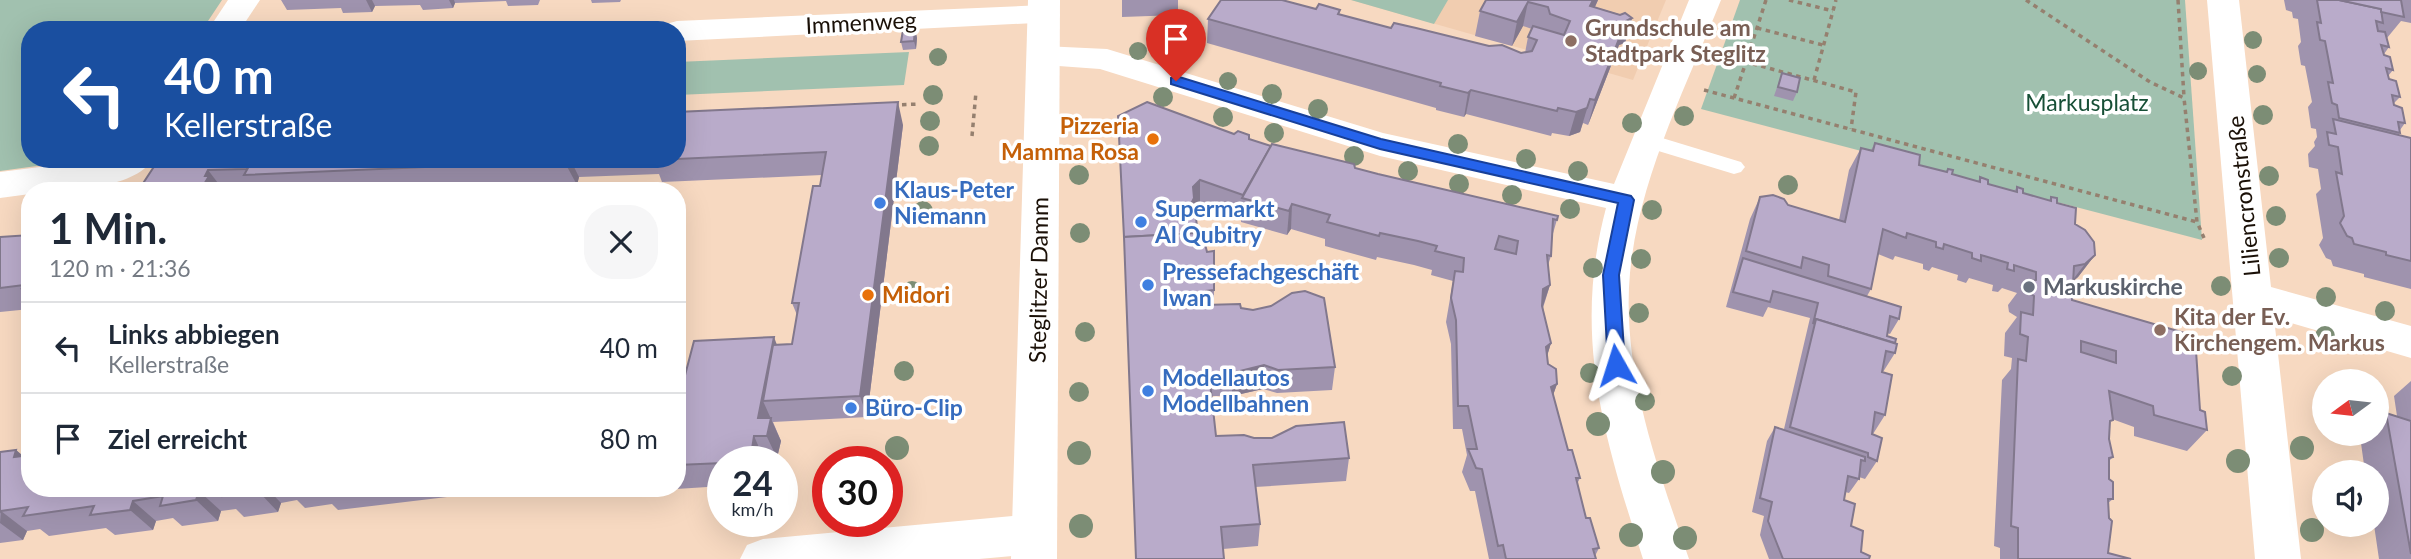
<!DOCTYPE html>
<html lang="de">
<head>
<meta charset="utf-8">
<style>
	:root { --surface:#fff; --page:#f6f6f7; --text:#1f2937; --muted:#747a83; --line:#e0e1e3 }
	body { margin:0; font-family:Lato,sans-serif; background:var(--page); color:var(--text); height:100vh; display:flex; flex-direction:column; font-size:26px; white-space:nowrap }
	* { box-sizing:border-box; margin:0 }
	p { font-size:23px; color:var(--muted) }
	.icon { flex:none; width:38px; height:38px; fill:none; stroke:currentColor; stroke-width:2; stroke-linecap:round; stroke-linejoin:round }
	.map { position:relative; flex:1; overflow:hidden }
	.side { position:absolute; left:21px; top:182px; width:665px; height:315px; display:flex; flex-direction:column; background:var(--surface); border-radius:28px; box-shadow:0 7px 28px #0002 }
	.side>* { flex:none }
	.hud { position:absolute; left:21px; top:21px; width:665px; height:147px; border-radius:28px; box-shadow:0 7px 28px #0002; background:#1a4fa0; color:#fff; overflow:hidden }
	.needle { width:46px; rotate:255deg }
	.buttons { position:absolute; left:2312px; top:369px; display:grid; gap:14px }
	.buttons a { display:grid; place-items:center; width:77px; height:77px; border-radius:50%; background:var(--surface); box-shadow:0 7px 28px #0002; font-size:35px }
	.speed { position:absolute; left:707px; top:446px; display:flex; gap:14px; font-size:35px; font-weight:700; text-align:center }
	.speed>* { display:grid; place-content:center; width:91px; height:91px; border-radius:50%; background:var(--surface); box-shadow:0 7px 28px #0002; line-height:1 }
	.speed small { font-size:18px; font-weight:400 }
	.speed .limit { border:10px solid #d22; background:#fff; color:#111 }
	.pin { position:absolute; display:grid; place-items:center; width:60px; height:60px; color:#fff; margin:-72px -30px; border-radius:50% 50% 50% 0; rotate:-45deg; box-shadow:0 0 7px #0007 }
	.pin .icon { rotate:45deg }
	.me { position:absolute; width:77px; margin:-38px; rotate:354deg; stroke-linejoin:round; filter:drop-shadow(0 0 5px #0008) }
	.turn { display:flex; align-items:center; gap:24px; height:147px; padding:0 28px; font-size:32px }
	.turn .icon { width:91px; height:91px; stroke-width:2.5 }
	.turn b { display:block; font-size:49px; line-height:60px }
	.round { display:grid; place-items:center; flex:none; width:74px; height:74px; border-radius:28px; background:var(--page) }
	.headline { display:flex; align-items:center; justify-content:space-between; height:119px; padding:0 28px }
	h1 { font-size:42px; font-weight:700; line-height:52px }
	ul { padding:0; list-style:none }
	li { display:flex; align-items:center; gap:21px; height:91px; padding:0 28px; border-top:2px solid var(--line) }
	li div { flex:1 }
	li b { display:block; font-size:26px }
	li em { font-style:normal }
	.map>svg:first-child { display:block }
	.built { fill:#f1cdb0 }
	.green { fill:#a1c1af }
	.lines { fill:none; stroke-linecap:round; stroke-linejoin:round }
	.path { stroke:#95806f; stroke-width:3.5; stroke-dasharray:4.5 4.5; stroke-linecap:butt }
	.lane { fill:#fff; fill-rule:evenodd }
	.street { fill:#fff; fill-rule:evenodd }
	.secondary { fill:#fff; fill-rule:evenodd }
	.tree { fill:#7c8d75 }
	.wall { fill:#9f93ae }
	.shaded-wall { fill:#82788d }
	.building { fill:#b9abca; stroke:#82788d; stroke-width:2; fill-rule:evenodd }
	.route { fill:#2563eb; stroke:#184099; stroke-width:2 }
	.education-dot { fill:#8d6e63; stroke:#fff; stroke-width:2.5 }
	.food-dot { fill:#e8710a; stroke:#fff; stroke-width:2.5 }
	.shop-dot { fill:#3f7fe0; stroke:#fff; stroke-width:2.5 }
	.worship-dot { fill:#6b7280; stroke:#fff; stroke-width:2.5 }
	.labels { text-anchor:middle; stroke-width:7; stroke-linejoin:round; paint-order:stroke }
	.street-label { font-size:23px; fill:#1a1007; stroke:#fff }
	.education-label { font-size:23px; font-weight:bold; fill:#785e54; stroke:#fff; text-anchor:start }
	.park-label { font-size:23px; fill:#174f36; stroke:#fff }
	.food-label { font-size:23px; font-weight:bold; fill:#c56008; stroke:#fff; text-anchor:end }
	.shop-label { font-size:23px; font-weight:bold; fill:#366cbe; stroke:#fff; text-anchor:start }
	.worship-label { font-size:23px; font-weight:bold; fill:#5b616d; stroke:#fff; text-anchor:start }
</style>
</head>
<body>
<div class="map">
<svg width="2411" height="559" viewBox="0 0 2411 559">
	<rect width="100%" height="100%" fill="#f7d9c1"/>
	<path class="built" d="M1351,0H1666L1633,80Z"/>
	<g class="green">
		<path d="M0,0H222L202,30H30V159H88L0,171Z"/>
		<path d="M1351,0H1448L1434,24Z"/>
		<path d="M1740,0H2185L2202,240L1701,109Z"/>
		<path d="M909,52L904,85L677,95V62Z"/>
	</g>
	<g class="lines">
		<g class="path">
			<path d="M1766,0L1746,62L1856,92L1851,129"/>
			<path d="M1789,0L1833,11"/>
			<path d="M2026,0L2150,82L2184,98L2197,222L2204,238"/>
			<path d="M2178,0L2184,97"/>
			<path d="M1757,28L1823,45"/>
			<path d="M1814,80L1836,0"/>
			<path d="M1704,90L2197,222"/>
			<path d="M1734,98L1746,62"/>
			<path d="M893,105L919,104"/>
			<path d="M972,136L976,92"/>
		</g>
		<path class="lane" d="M1649,134L1741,162L1745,167L1741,172L1734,174L1642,146L1639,141Z"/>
		<g class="street">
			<path d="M228,0H260L240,30H208Z"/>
			<path d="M1689,0H1721C1686,87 1639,178 1630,273C1621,370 1658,469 1689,559H1643C1604,437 1572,336 1606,208L1380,156L1100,69L1031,64L1027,57L1031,50L1043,46L1107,49L1383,133L1614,184Z"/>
			<path d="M2207,0H2239L2271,287L2411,326V358L2274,318L2301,559H2255Z"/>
			<path d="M1044,5L1055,8L1060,15L1055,22L677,41V30H662L666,24L677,21Z"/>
			<path d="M104,159H153C134,190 63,191 30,191V194L0,198V172Z"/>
			<path d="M1034,514L1050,520L1056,534L1050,548L1034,554L979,559H740L747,545L763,539Z"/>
		</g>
		<path class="secondary" d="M1028,0H1060L1057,559H1011Z"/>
	</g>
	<g class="tree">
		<circle cx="2253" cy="40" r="9"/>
		<circle cx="1138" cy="51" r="9"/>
		<circle cx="938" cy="57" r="9"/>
		<circle cx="2198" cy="71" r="9"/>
		<circle cx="2257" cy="74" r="9"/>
		<circle cx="1228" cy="81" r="9"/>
		<circle cx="1272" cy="94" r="10"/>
		<circle cx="933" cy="95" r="10"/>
		<circle cx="1163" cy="97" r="10"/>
		<circle cx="1318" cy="109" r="10"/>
		<circle cx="2263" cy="115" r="10"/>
		<circle cx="1684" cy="116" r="10"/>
		<circle cx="1223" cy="117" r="10"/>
		<circle cx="930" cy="121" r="10"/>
		<circle cx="1632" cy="123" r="10"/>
		<circle cx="1274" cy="133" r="10"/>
		<circle cx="1458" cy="144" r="10"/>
		<circle cx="929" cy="146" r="10"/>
		<circle cx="1354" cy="156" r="10"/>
		<circle cx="1526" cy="159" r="10"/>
		<circle cx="1408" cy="171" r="10"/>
		<circle cx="1578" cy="171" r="10"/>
		<circle cx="1079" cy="175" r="10"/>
		<circle cx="2269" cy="176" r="10"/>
		<circle cx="1459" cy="184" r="10"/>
		<circle cx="1788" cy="185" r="10"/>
		<circle cx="1512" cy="195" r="10"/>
		<circle cx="1570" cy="209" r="10"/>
		<circle cx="1652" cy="210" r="10"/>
		<circle cx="923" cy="211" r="10"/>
		<circle cx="2276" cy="216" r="10"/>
		<circle cx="1080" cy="233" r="10"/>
		<circle cx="2279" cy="258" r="10"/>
		<circle cx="1641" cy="259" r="10"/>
		<circle cx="1593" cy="268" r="10"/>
		<circle cx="2221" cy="286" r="10"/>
		<circle cx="912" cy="291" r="10"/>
		<circle cx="2326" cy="297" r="10"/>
		<circle cx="2385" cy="311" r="10"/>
		<circle cx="1639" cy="313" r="10"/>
		<circle cx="1085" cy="332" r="10"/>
		<circle cx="2325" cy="336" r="10"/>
		<circle cx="904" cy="371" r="10"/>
		<circle cx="1590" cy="373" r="10"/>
		<circle cx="2232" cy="376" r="10"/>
		<circle cx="1079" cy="392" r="10"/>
		<circle cx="1645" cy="401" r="10"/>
		<circle cx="1598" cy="424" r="12"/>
		<circle cx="897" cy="448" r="12"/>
		<circle cx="2302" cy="448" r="12"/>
		<circle cx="1079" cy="453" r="12"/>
		<circle cx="2238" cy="461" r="12"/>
		<circle cx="1663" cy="472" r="12"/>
		<circle cx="1081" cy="526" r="12"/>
		<circle cx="2312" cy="530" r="12"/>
		<circle cx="1631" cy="535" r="12"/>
		<circle cx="1685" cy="538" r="12"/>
	</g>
	<g class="wall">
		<path d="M281,0H540L538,5L508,6L506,1L455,3L453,8L423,10L420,5L375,6L372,12L343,13L341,8L287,10Z"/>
		<path d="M591,0H621L620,2L592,3Z"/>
		<path d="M1122,0H1178V15L1122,17Z"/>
		<path d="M1486,0H1598L1595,7L1632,18L1625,43L1619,45L1588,125L1583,123L1580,132L1569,136L1552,133L1551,136L1466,114L1464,117L1436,110V108L1207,43L1208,19L1316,9L1340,10L1339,15L1391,28L1489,46L1521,53H1525L1528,37L1532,29L1523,26L1512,46L1475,36L1480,11Z"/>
		<path d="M2284,0H2411V23L2401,21L2387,38L2389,47L2384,54L2393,70L2388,76L2389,79L2400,97L2394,103V105L2405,123L2400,130V133L2398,135L2411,138V289L2364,277V274L2333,266L2331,260L2326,258L2319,245L2323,238L2316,194L2321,189L2318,169L2309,167L2308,154L2315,146L2314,142L2317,137L2316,129L2311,128L2308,107L2312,102L2305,66L2301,65L2298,46L2301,42L2298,19L2293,18L2292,12L2286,10Z"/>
		<path d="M915,29L917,38L916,49L903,50L901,42Z"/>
		<path d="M1782,73L1797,92L1793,101L1774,96Z"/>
		<path d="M903,125L867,417L773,422L781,441L777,458L764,459V462H723V486L676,489V488H677V383H683L776,344H792L797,315L792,303L822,175L662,182L659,174L579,177L577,185L451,191H138L159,159H677Z"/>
		<path d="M1249,139L1271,146L1378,174L1558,216L1552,237L1551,256L1548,265L1550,285L1543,308L1551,343L1547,356L1548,364L1557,384L1553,395L1568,450L1580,478L1577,484L1586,518L1599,548L1595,556L1596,559H1489L1475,491H1470L1462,472L1467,455L1462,429H1453L1451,344L1446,322L1453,281L1431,275L1432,270L1414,265L1377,257L1376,260L1325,246V239L1291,229L1287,235L1241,222V217L1200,202L1194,208L1198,245L1207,252L1214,251V305L1241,308L1335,367L1332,390L1277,393L1263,389L1232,396H1212L1216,436L1254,438L1349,458L1346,481L1255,487L1260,524L1258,546L1223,549L1124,237Z"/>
		<path d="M1875,143L1919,165L1946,172L1948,169L1952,174L1978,181L1980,177L1988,184L2014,191L2017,187L2023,193L2049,200L2051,197L2075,224L2095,255L2078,277L2073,281L2072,300L2200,410L2207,430L2187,451L2134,436V427L2112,419L2109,423V439L2113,457L2109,461V479L2113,499L2108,503V553L2131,559H2000V548L1994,546L2002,380L2011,369L2012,358L2004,356L2005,333L2017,317L2009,312L2008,305L2017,293L2002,288L1998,292L1992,291L1993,285L1969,278L1966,283L1957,280L1958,275L1932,267L1929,271L1923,269V264L1895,256L1893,260L1878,254L1871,289L1867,296L1899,319L1890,334L1887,333V336L1895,353L1883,372L1885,415L1873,434H1872L1877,461L1865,479L1859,477V479L1849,493L1845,492L1844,500L1851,526L1861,552L1869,559H1769L1760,535L1764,516L1752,512L1767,441L1775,427L1784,429L1810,318L1768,307L1763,317L1726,307L1750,219L1760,197L1839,220L1849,170L1861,148L1871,150Z"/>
		<path d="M30,235V309L0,312V237Z"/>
		<path d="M2411,381V559H2379L2374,525H2376V472H2365L2360,436L2362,434H2376V422L2386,413L2397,416L2394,396Z"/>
		<path d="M16,450L23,456L30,488H523L338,510L332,504L305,508L297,500L281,503L278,512L244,517L236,509L221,511L218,521L182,526L173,518L156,521L153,530L115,535L106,528L49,536L40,529L27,531L23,540L0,543V452Z"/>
	</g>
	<g class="shaded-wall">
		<path d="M366,0H372L375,6L372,12Z"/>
		<path d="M449,0H454L455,3L453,8Z"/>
		<path d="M1593,0H1598L1584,30L1590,6Z"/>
		<path d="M1528,2L1523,26L1512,46L1517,22Z"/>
		<path d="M1632,18L1625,43L1619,45L1588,125L1595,100L1626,21Z"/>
		<path d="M915,29L917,38L916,49L914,41Z"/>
		<path d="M1471,90L1466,114L1464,117L1468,93Z"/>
		<path d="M1590,99L1580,132L1569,136L1576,112Z"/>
		<path d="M898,102L903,125L867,417L860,396Z"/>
		<path d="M565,159H570L579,177L577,185L564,161Z"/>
		<path d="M208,170L224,191H200Z"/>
		<path d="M1200,180V202L1194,208V220L1189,208L1193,187Z"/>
		<path d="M1292,204L1291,229L1287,235L1289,211Z"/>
		<path d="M2095,255L2078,277L2068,286L2085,264Z"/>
		<path d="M1550,285L1542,309L1543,289Z"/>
		<path d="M774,337L783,361L763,401L781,441L777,458L758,418Z"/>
		<path d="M1551,343L1544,366L1546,347Z"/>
		<path d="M1264,365L1263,389L1232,396V373Z"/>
		<path d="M1557,384L1549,407L1551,387Z"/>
		<path d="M754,436L764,459V462H750Z"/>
		<path d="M16,450L30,462L14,457Z"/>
		<path d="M259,488H267L281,503L278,512L258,491Z"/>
		<path d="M199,491L221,511L218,521L196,500Z"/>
		<path d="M133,501L156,521L153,530L130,510Z"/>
		<path d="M1,511L27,531L23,540L0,523Z"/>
	</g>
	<g class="building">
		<path d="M1221,0H1282L1316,9L1319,4L1340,10L1338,14L1391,28L1394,23L1416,28L1489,46L1502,45L1521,53L1532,51L1537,40L1528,37L1533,26L1564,35L1570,21L1550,14L1548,7L1528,2L1517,22L1480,11L1486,0H1593L1590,6L1620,15L1625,13L1632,18L1626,21L1595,100L1590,99L1587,108L1576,112L1558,108L1557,111L1471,90L1468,93L1440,86L1441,83L1208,19Z"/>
		<path d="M2317,0H2339L2381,9L2383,23L2376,21L2378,31L2385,32L2389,47L2381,45L2384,55L2390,57L2393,70L2386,68L2389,79L2396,81L2400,97L2392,95L2394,105L2402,108L2405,123L2398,122L2400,133L2339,118L2337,105L2332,103L2328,82L2333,83L2325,41L2320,40L2317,22L2321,23Z"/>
		<path d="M2339,0H2401L2404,17L2381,12V9Z"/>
		<path d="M915,29L914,41L901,42L903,30Z"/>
		<path d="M1782,73L1800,78L1797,92L1778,87Z"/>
		<path d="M898,102L860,396L763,401L773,345L792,344L799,303H792L813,186H820L826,152L677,159V112Z"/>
		<path d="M1147,102L1234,134L1238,131L1249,135V139L1271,146L1243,195L1200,180L1193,187L1194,198L1189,208L1196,218L1198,235H1196V233L1124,237L1118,116Z"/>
		<path d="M2333,119L2411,138V261L2386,255V252L2354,244L2352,238L2347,236L2340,223L2344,216L2336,172L2342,174L2338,147L2329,145L2327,132L2336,134Z"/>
		<path d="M1875,143L1920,155L1919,165L1947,172L1948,169L1953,170L1952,174L1980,182V177L1988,180V184L2017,192V187L2023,189V193L2051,201V197L2057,198V203L2076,208L2075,224L2085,230L2094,242L2095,255L2085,264L2074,266L2072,300L2195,336L2200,410L2205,412L2207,430L2154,415L2153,406L2109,391L2113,420L2110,421L2109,439L2113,457L2109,458V479L2113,482V499H2108L2109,518L2112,521L2108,553L2131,559H2018V528L2011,526L2018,359L2026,361L2028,337L2020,334L2021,312L2033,315L2034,296L2025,290L2024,283L2036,280V272L2014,265V271L2007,269L2008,263L1981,255V261L1972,258V253L1944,244L1943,249L1936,247V242L1907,233L1906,238L1883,229L1871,289L1828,276L1829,265L1803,257L1801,268L1746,251L1760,197L1773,195L1784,199L1788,205L1845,222L1861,148L1873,151ZM2081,341L2116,351V363L2081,352Z"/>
		<path d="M1272,144L1354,164L1355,168L1378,174L1558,216L1557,220L1553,219L1551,256L1547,255L1550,285L1543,289L1542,306L1551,343L1546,347L1548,364L1556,369L1557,384L1551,387L1568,450H1572L1580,478H1576L1586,518H1590L1599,548L1593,549L1596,559H1506L1503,545L1498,546L1482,469L1476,468L1468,449H1477L1468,406H1458L1456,320L1451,298L1455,271L1463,272L1464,258L1435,251L1437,246L1418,241L1380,233L1379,236L1327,222L1330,215L1292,204L1289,211L1242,198ZM1499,236L1518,241L1516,254L1495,249Z"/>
		<path d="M159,159H253L247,169L208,170L205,176H209L200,191H138Z"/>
		<path d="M253,159H565L564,161L244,175Z"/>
		<path d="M1196,233L1197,245L1205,244L1207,252L1214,251V290L1206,291L1204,305L1240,304L1241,308L1253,310L1271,306L1292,293L1305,291L1324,298L1335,367L1278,370L1264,365L1232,373H1209L1216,436L1244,435L1254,438H1272L1296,426L1344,422L1349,458L1253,465L1260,524L1221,527L1224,559H1136L1124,237Z"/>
		<path d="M30,235V287L22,288L24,285L0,288V237Z"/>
		<path d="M1743,258L1901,307L1899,319L1890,316L1887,336L1896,339L1895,343L1816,319L1813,324L1818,303L1773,291L1770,302L1733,292Z"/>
		<path d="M1816,319L1897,344L1895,353L1886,351L1882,372L1892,375L1885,415L1875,412L1872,434L1882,438L1877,461L1868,457V453L1790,427Z"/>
		<path d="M774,337L758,418H771L767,436H754L750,462H723V463L677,465V383H683L694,341Z"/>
		<path d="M2386,413L2411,421V554Z"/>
		<path d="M1775,427L1865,457V461L1861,460L1859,479L1848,476L1844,500L1855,504L1851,526L1863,531L1861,552L1870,556L1869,559H1783L1768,521L1772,502L1760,498Z"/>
		<path d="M16,450L14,457L30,455V488H219L199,491L196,500L160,506L163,496L133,501L130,510L90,515L94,506L23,516L28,507L1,511L0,512V452Z"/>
		<path d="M227,488H259L258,491L223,496Z"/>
		<path d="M320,488H335L319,490Z"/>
	</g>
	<path class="route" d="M1176,76L1381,139L1631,196L1634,200L1619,275L1625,365L1622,370L1616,372L1608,365L1603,275L1618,203L1380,149L1171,84V78Z"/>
	<g class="education-dot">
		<circle cx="1571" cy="41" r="7"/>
		<circle cx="2160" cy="330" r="7"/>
	</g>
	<g class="food-dot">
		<circle cx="1153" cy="139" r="7"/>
		<circle cx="868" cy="295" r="7"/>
	</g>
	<g class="shop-dot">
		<circle cx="880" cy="203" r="7"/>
		<circle cx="1141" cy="222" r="7"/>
		<circle cx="1148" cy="285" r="7"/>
		<circle cx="1148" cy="391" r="7"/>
		<circle cx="851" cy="408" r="7"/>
	</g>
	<circle class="worship-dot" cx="2029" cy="287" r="7"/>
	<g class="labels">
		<g class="street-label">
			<text transform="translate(861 23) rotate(-3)" y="8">Immenweg</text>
			<text transform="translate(2244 196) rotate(-96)" y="8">Liliencronstraße</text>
			<text transform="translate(1039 280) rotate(-89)" y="8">Steglitzer Damm</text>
		</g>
		<g class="education-label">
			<text x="1585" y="36">Grundschule am<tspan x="1585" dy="26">Stadtpark Steglitz</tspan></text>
			<text x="2174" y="325">Kita der Ev.<tspan x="2174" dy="26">Kirchengem. Markus</tspan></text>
		</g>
		<g class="park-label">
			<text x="2087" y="111">Markusplatz</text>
		</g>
		<g class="food-label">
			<text x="1139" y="134">Pizzeria<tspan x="1139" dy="26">Mamma Rosa</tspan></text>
			<text x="882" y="303" text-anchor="start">Midori</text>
		</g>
		<g class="shop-label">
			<text x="894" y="198">Klaus-Peter<tspan x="894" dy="26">Niemann</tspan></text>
			<text x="1155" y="217">Supermarkt<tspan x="1155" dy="26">Al Qubitry</tspan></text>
			<text x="1162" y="280">Pressefachgeschäft<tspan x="1162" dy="26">Iwan</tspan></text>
			<text x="1162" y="386">Modellautos<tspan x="1162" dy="26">Modellbahnen</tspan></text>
			<text x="865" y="416">Büro-Clip</text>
		</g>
		<g class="worship-label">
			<text x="2043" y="295">Markuskirche</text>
		</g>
	</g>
</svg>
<div class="buttons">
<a><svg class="needle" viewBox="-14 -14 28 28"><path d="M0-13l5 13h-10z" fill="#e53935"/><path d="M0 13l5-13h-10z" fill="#747a83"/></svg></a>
<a><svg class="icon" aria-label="sound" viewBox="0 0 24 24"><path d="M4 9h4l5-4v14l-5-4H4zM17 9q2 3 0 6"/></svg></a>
</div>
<div class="speed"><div>24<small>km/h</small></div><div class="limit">30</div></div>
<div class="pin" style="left:1176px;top:81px;background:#d93025"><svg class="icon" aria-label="arrive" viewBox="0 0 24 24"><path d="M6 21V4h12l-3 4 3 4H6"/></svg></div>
<svg class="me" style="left:1616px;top:365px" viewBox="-20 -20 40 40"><path d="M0-17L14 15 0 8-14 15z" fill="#2563eb" stroke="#fff" stroke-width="4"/></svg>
<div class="hud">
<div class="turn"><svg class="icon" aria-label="left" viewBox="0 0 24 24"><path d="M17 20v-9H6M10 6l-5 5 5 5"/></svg><div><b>40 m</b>Kellerstraße</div></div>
</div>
<section class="side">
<div class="headline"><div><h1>1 Min.</h1><p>120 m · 21:36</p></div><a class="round"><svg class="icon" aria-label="close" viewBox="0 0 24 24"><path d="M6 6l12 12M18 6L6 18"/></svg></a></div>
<ul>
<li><svg class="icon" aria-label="left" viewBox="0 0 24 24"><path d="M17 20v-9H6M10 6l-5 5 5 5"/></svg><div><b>Links abbiegen</b><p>Kellerstraße</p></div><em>40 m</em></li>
<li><svg class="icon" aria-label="arrive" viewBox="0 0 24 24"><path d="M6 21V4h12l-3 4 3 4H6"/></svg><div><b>Ziel erreicht</b></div><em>80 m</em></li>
</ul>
</section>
</div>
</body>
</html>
